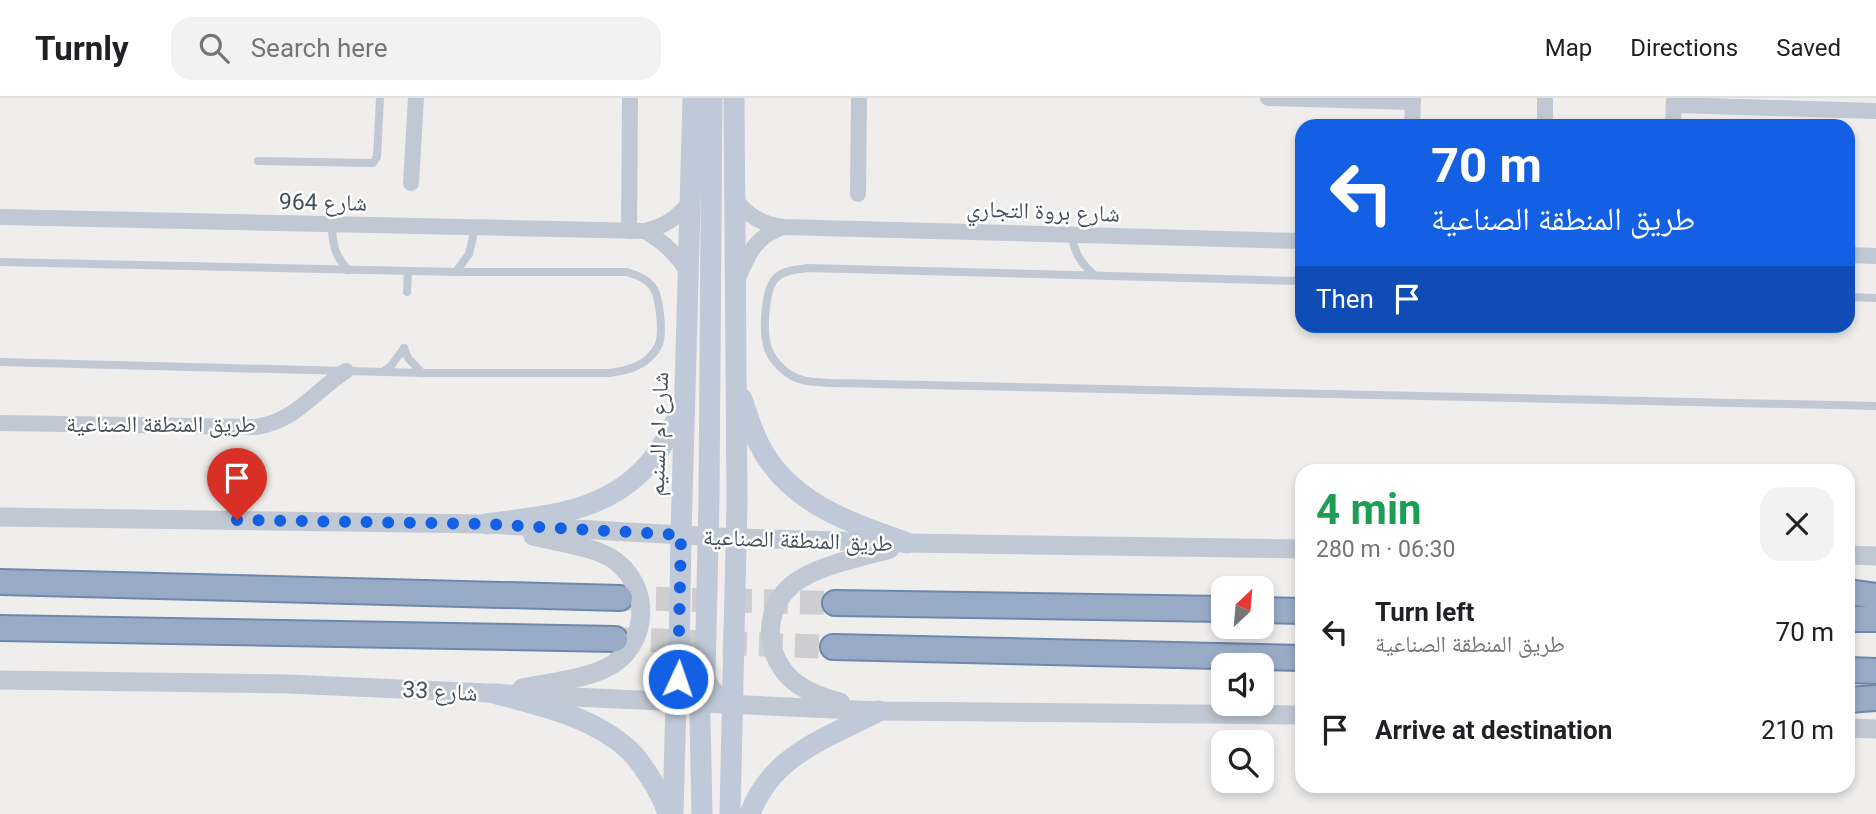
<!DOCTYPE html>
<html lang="en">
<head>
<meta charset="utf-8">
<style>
	:root { --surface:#fff; --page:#f2f2f2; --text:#202124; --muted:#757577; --line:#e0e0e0 }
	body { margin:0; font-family:Roboto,"Noto Naskh Arabic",sans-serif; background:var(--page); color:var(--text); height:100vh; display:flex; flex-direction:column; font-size:26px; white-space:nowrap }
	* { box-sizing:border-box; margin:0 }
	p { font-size:23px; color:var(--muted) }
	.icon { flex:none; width:38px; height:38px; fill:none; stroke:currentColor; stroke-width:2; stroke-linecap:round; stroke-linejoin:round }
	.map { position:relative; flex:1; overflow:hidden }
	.side { position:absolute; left:1295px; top:366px; width:560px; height:329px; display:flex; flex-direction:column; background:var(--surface); border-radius:21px; box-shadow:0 4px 10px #0003 }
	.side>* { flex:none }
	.banner { position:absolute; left:1295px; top:21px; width:560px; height:214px; border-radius:21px; box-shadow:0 4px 10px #0003; background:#1360e4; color:#fff; overflow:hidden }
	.needle { width:46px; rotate:26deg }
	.controls { position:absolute; left:1211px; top:478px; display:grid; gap:14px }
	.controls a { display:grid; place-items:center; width:63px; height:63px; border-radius:14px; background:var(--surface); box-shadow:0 4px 10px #0003; font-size:35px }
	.pin { position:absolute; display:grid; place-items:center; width:60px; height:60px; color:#fff; margin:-72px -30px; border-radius:50% 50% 50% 0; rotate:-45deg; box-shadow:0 0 7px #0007 }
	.pin .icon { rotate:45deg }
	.me { position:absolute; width:77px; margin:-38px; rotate:3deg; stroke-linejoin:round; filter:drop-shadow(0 0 5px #0008) }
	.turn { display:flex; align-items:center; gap:24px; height:147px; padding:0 21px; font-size:32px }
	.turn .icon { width:91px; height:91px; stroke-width:2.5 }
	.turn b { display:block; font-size:49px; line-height:60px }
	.then { display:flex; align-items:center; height:66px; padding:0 21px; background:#0003; gap:14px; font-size:26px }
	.round { display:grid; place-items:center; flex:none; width:74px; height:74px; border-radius:21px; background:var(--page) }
	.summary { display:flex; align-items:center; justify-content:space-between; height:119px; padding:0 21px }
	h1 { font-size:42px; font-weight:700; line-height:52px; color:#1e9e55 }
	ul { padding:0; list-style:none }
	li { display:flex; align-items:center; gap:21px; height:98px; padding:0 21px }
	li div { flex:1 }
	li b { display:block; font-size:26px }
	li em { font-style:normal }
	header { display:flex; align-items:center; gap:42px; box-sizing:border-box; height:98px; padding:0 35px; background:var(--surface); border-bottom:2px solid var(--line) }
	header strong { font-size:33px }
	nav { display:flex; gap:38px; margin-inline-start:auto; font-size:24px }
	.search { width:490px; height:63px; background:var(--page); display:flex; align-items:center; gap:18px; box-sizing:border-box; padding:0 24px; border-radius:21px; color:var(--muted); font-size:26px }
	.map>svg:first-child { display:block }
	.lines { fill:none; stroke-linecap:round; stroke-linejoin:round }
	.trunk-tunnel { stroke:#cecdd0; stroke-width:24; stroke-dasharray:24 12; stroke-linecap:butt }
	.trunk-casing { stroke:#6e87aa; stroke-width:28 }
	.service { stroke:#c0c8d3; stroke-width:8 }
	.minor { stroke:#c0c8d3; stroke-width:16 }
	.tertiary { stroke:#c0c8d3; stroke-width:19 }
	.secondary { stroke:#bfc9d7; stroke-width:21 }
	.trunk { stroke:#98abc6; stroke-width:24 }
	.route { stroke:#1360e4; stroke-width:12; stroke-dasharray:0 21.6 }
	.labels { text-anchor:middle; stroke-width:5; stroke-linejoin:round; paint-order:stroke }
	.street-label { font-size:23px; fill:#454f5b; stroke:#fff }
</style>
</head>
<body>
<header>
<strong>Turnly</strong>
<div class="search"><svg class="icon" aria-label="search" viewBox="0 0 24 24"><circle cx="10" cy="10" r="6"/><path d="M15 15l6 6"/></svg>Search here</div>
<nav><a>Map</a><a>Directions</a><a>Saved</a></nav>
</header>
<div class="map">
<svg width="1876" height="716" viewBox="0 0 1876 716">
	<rect width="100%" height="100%" fill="#f0eded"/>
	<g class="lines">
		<g class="trunk-tunnel">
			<path d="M620,500L835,505"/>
			<path d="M615,541L833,549"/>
		</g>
		<g class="trunk-casing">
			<g id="trunk">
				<path d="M0,484L620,500"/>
				<path d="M1848,494L1876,498"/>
				<path d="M835,505L1223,511"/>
				<path d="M1262,512L1302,513"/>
				<path d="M1848,521H1876"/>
				<path d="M0,530L615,541"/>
				<path d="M833,549L1302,560"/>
				<path d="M1848,572L1876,573"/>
				<path d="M1848,602L1876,600"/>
			</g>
		</g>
		<g class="service">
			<path d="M258,63L373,65L377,59L380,0"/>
			<path d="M332,127C332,146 335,158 348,172"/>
			<path d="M1072,137C1074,155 1081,165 1094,177"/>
			<path d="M0,164L456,174H627C636,177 645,180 651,187C660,196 663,233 659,246C657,251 653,256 650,259C639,270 623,273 609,275H422L0,264"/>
			<path d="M456,174L469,156L475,130"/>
			<path d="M1302,183L807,170C796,172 784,172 776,180C764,192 762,238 769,253C772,261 780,269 786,274C800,285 816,284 833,285L1876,308"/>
			<path d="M407,194L408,173"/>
			<path d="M1848,199L1876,200"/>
			<path d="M404,250L408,260L422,275"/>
			<path d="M383,274L391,268L404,250"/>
		</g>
		<g class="minor">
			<path d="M1268,0L1413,4"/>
			<path d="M1545,0V28"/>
			<path d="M1674,7L1876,13"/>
			<path d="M1412,28L1413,0"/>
			<path d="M1673,28L1674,0"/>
			<path d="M411,85L416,0"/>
			<path d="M858,96L859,0"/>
			<path d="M735,101C748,118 762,126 783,129L1302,143"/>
			<path d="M0,119L645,133C665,128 677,120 690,104"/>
			<path d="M629,133L630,0"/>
			<path d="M645,133C664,144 676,156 688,174"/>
			<path d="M1848,157L1876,158"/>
			<path d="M737,182C749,156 754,139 783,129"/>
			<path d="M0,325L256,329C298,322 313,294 346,273"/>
		</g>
		<g class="tertiary">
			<path d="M0,419L486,426L736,440L907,445L1302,451"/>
			<path d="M1848,457L1876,458"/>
			<path d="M0,582L289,586L879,613L1302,617"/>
			<path d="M522,590C546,585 585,581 606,570C650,549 653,486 611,460C591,448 557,444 533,438"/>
			<path d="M840,604C824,600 809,595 796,585C763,560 762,511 793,486C815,468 862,459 890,451"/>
			<path d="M1848,630L1876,631"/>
		</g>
		<g class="secondary">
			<path d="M712,0L709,400L705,577C708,594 718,599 732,606"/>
			<path d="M742,301C747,316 752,332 759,346C788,405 850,424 907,445"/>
			<path d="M486,426C551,417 613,414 655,358C666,343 674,327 682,311"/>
			<path d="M699,573L702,716"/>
			<path d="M497,596C543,608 593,619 629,652C637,659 643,669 649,678C657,690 664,702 668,716"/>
			<path d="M673,716L676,604L679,559L681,437L693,0"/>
			<path d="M730,716L737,404L734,0"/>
			<path d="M750,716C771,657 827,640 879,613"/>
		</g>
		<use href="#trunk" class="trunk"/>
	</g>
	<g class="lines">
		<path class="route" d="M237,422L486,426L681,437L678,581"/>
	</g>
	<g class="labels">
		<g class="street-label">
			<text transform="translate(323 104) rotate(1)" y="8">شارع 964</text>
			<text transform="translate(1043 113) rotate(2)" y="8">شارع بروة التجاري</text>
			<text x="161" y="334">طريق المنطقة الصناعية</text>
			<text transform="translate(658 336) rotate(-88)" y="8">شارع ام السنيم</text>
			<text transform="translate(798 442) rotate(2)" y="8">طريق المنطقة الصناعية</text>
			<text transform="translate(440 593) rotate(3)" y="8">شارع 33</text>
		</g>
	</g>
</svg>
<div class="controls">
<a><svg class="needle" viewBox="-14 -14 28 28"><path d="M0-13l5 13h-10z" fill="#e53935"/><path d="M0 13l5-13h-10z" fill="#757577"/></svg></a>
<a><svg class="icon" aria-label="sound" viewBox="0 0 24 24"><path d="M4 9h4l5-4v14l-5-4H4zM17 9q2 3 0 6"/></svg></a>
<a><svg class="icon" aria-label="search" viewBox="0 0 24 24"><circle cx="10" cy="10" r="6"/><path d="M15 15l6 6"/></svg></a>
</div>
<div class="pin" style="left:237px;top:422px;background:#d93025"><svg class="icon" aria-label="arrive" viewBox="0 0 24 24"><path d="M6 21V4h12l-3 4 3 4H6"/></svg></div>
<svg class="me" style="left:678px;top:581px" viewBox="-20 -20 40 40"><circle r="17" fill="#1360e4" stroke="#fff" stroke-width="3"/><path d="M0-11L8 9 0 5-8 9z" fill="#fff"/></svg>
<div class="banner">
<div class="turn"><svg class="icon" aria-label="left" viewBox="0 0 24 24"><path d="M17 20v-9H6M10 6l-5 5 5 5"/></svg><div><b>70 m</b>طريق المنطقة الصناعية</div></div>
<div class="then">Then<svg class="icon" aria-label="arrive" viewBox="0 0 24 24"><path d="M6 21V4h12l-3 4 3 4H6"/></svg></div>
</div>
<section class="side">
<div class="summary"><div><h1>4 min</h1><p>280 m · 06:30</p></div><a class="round"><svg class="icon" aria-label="close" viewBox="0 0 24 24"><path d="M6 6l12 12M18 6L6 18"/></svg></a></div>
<ul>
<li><svg class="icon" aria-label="left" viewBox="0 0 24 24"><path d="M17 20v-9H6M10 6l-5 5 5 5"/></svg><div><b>Turn left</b><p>طريق المنطقة الصناعية</p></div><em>70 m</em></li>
<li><svg class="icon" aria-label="arrive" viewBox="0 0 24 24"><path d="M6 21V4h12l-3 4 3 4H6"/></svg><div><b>Arrive at destination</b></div><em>210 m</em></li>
</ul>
</section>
</div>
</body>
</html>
